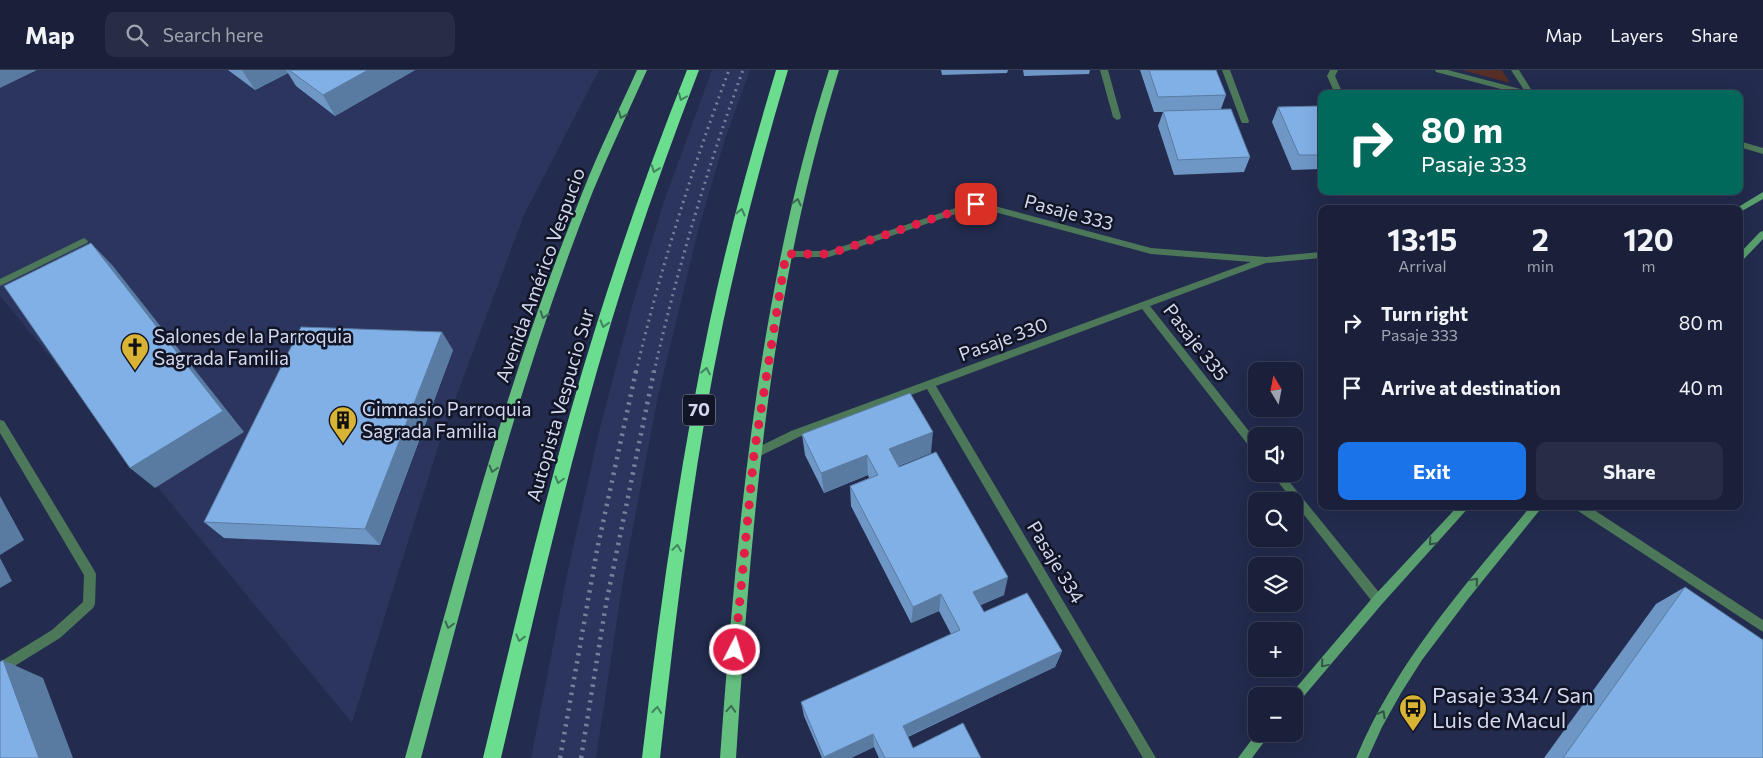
<!DOCTYPE html>
<html lang="en">
<head>
<meta charset="utf-8">
<style>
	:root { --surface:#1a203a; --page:#272d45; --text:#f1f3f6; --muted:#9fa3af; --line:#383e54; --accent:#1a73e8 }
	body { margin:0; font-family:Commissioner,sans-serif; background:var(--page); color:var(--text); height:100vh; display:flex; flex-direction:column; font-size:19px; white-space:nowrap }
	* { box-sizing:border-box; margin:0 }
	p { font-size:16px; color:var(--muted) }
	.icon { flex:none; width:28px; height:28px; fill:none; stroke:currentColor; stroke-width:2; stroke-linecap:round; stroke-linejoin:round }
	.map { position:relative; flex:1; overflow:hidden }
	.side { position:absolute; left:1318px; top:135px; width:425px; height:305px; display:flex; flex-direction:column; background:var(--surface); border-radius:10px; box-shadow:0 5px 20px #0002,0 0 0 1px var(--line) }
	.side>* { flex:none }
	.banner { position:absolute; left:1318px; top:20px; width:425px; height:105px; border-radius:10px; box-shadow:0 5px 20px #0002,0 0 0 1px var(--line); background:#00695c; color:#fff; overflow:hidden }
	.needle { width:32px; rotate:350deg }
	.tools { position:absolute; left:1248px; top:292px; display:grid; gap:10px }
	.tools a { display:grid; place-items:center; width:55px; height:55px; border-radius:10px; background:var(--surface); box-shadow:0 5px 20px #0002,0 0 0 1px var(--line); font-size:25px }
	.pin { position:absolute; display:grid; place-items:center; width:42px; height:42px; color:#fff; margin:-21px; border-radius:10px; box-shadow:0 2px 8px #0006 }
	.me { position:absolute; width:55px; margin:-28px; rotate:5deg; stroke-linejoin:round; filter:drop-shadow(0 0 4px #0008) }
	.turn { display:flex; align-items:center; gap:18px; height:105px; padding:0 20px; font-size:22px }
	.turn .icon { width:65px; height:65px; stroke-width:2.5 }
	.turn b { display:block; font-size:35px; line-height:42px }
	.eta { display:flex; justify-content:space-evenly; align-items:center; height:85px; text-align:center }
	.eta b { font-size:30px; font-weight:700; line-height:35px }
	.cta { display:flex; gap:10px; margin-top:auto; padding:10px 20px }
	.cta a { flex:1; height:58px; border-radius:10px; background:var(--accent); color:#fff; font-size:20px; font-weight:700; line-height:58px; text-align:center }
	.cta a+a { background:var(--page); color:var(--text) }
	ul { padding:0; list-style:none }
	li { display:flex; align-items:center; gap:15px; height:65px; padding:0 20px }
	li div { flex:1 }
	li b { display:block; font-size:19px }
	li em { font-style:normal }
	header { display:flex; align-items:center; gap:30px; box-sizing:border-box; height:70px; padding:0 25px; background:var(--surface); border-bottom:1px solid var(--line) }
	header strong { font-size:24px }
	nav { display:flex; gap:28px; margin-inline-start:auto; font-size:18px }
	.search { width:350px; height:45px; background:var(--page); display:flex; align-items:center; gap:12px; box-sizing:border-box; padding:0 18px; border-radius:10px; color:var(--muted); font-size:19px }
	.map>svg:first-child { display:block }
	.built { fill:#2b355e }
	.green { fill:#562e26 }
	.lines { fill:none; stroke-linecap:round; stroke-linejoin:round }
	.lane { fill:#4c7758; fill-rule:evenodd }
	.street { fill:#4c7758; fill-rule:evenodd }
	.secondary { fill:#5aa06e; fill-rule:evenodd }
	.primary { fill:#63c07f; fill-rule:evenodd }
	.highway { fill:#6add8f; fill-rule:evenodd }
	.rail-far1 { stroke:#787f9c; stroke-width:3; stroke-dasharray:2 4.5; stroke-linecap:butt }
	.rail { stroke:#787f9c; stroke-width:4.5; stroke-dasharray:2.5 5.5; stroke-linecap:butt }
	.wall { fill:#6f97c6 }
	.shaded-wall { fill:#5a7ba1 }
	.building { fill:#81b0e6; stroke:#5a7ba1 }
	.oneway { stroke:#42835f }
	.oneway2 { stroke:#3a6a52 }
	.oneway3 { stroke:#325446 }
	.route { stroke:#e11d48; stroke-width:9; stroke-dasharray:0 16.2 }
	.labels { text-anchor:middle; stroke-width:5; stroke-linejoin:round; paint-order:stroke }
	.shield { fill:#111525; stroke:#979eb2; stroke-width:1 }
	.shield-label { font-size:18px; font-weight:bold; fill:#d1d8ef }
	.street-label { font-size:19px; fill:#d1d8ef; stroke:#111525 }
	.poi-label { font-size:19px; fill:#d1d8ef; stroke:#111525; text-anchor:start }
	.near-poi-label { font-size:22px; fill:#d1d8ef; stroke:#111525; text-anchor:start }
</style>
</head>
<body>
<header>
<strong>Map</strong>
<div class="search"><svg class="icon" aria-label="search" viewBox="0 0 24 24"><circle cx="10" cy="10" r="6"/><path d="M15 15l6 6"/></svg>Search here</div>
<nav><a>Map</a><a>Layers</a><a>Share</a></nav>
</header>
<div class="map">
<svg width="1763" height="688" viewBox="0 0 1763 688">
	<rect width="100%" height="100%" fill="#232b4e"/>
	<g class="built">
		<path d="M0,0H599L524,145L442,365L394,516L352,653L0,226Z"/>
		<path d="M712,0H750L725,69L699,157L658,326L623,510L596,688H531L568,500L599,362L632,236L664,131Z"/>
	</g>
	<path class="green" d="M1462,0H1502L1510,13Z"/>
	<g class="lines">
		<g class="lane">
			<path d="M84,168L88,171L87,173L0,216V209Z"/>
			<path d="M0,350L4,351L94,500L96,504L95,534L93,538L60,568L0,605V592L52,560L83,532L84,505L0,363Z"/>
			<path d="M1574,436H1588L1763,550V562L1575,439Z"/>
		</g>
		<g class="street">
			<path d="M1100,0H1108L1121,47L1120,49L1117,50L1113,47Z"/>
			<path d="M1222,0H1230L1249,51L1248,53H1242L1241,51Z"/>
			<path d="M1330,0H1338L1335,6L1343,24H1335L1327,6Z"/>
			<path d="M1435,0H1448L1524,20L1511,0H1519L1534,24H1520L1436,2Z"/>
			<path d="M1739,71L1763,78V84L1739,77Z"/>
			<path d="M976,131L1151,178L1266,187L1321,182V188L1266,193L1150,236L1256,370V381L1252,380L1142,239L936,316L1156,688H1143L927,319L799,367L758,387L754,388L750,387L749,384L750,381L791,361L1251,192L1151,184L976,137L829,187H786L782,184L786,181H829Z"/>
			<path d="M1272,404H1283L1382,526L1384,530L1382,534L1378,535L1374,534Z"/>
		</g>
		<g class="secondary">
			<path d="M1763,122V129L1742,141L1739,142V139H1735Z"/>
			<path d="M1763,161V169L1742,191L1739,192V184L1760,162Z"/>
			<path d="M1458,436H1470L1382,534L1298,633L1294,635V626H1289L1290,625L1374,526Z"/>
			<path d="M1531,436H1543L1468,529L1422,590L1401,623L1382,657L1368,688H1356C1396,592 1465,515 1531,436Z"/>
			<path d="M1256,664H1270L1252,688H1238Z"/>
		</g>
		<g class="primary">
			<path d="M637,0H647C629,40 610,80 593,121C520,305 472,497 421,688H405C458,497 508,305 583,121C599,80 619,40 637,0Z"/>
			<path d="M829,0H839C769,222 751,457 736,688H720C737,457 758,222 829,0Z"/>
		</g>
		<g class="highway">
			<path d="M687,0H699C667,83 637,167 611,253C568,396 535,542 501,688H483C518,542 552,396 597,253C624,167 654,83 687,0Z"/>
			<path d="M776,0H788C763,84 741,168 723,253C693,397 676,543 660,688H642C659,543 679,398 709,255C727,169 751,84 776,0Z"/>
		</g>
		<g class="rail-far1">
			<path d="M636,302C660,200 692,99 729,0"/>
			<path d="M654,302C677,200 707,99 743,0"/>
		</g>
		<g class="rail">
			<path d="M560,688L597,480L636,301"/>
			<path d="M581,688L606,534L654,301"/>
		</g>
	</g>
	<g class="wall">
		<path d="M228,0H415L335,46L296,16L288,3L255,20Z"/>
		<path d="M941,0H1008L1007,3L942,5Z"/>
		<path d="M1023,0H1090L1089,4L1024,6Z"/>
		<path d="M1140,0H1216L1226,25L1221,39L1250,87L1244,102L1174,105L1158,56L1163,42H1154Z"/>
		<path d="M1321,36V99L1292,100L1272,52L1278,37Z"/>
		<path d="M453,280L380,475L224,468L204,452Z"/>
		<path d="M802,364L931,383L899,396L1004,525L980,535L984,542L1062,581L1055,597L908,667L913,678L981,688H879L874,677L851,688H822L804,646L801,632L951,564L939,541L911,553L851,436L850,416L869,408L868,405L824,423L805,385Z"/>
		<path d="M1685,517L1763,688H1544L1656,534Z"/>
	</g>
	<g class="shaded-wall">
		<path d="M0,0H37L0,18Z"/>
		<path d="M242,0H286L288,3L255,20Z"/>
		<path d="M368,0H415L335,46L323,25Z"/>
		<path d="M91,173L113,196L244,362L155,418L130,398Z"/>
		<path d="M442,262L453,280L380,475L365,459Z"/>
		<path d="M933,362L931,383L889,399V379Z"/>
		<path d="M867,385L868,405L824,423L821,403Z"/>
		<path d="M0,426L24,470L0,485Z"/>
		<path d="M0,488L12,511L0,518Z"/>
		<path d="M1008,507L1004,525L970,540L973,522Z"/>
		<path d="M941,524L939,541L911,553L913,537Z"/>
		<path d="M1062,581L1055,597L902,669L903,656Z"/>
		<path d="M3,590L43,608L73,688H39Z"/>
		<path d="M873,664L874,677L851,688H825L824,687Z"/>
	</g>
	<g class="building">
		<path d="M289,0H368L323,25Z"/>
		<path d="M1149,0H1216L1226,25L1158,27Z"/>
		<path d="M1321,36V85H1299L1278,37Z"/>
		<path d="M1231,39L1250,87L1178,90L1163,41Z"/>
		<path d="M91,173L223,341L130,398L4,216Z"/>
		<path d="M301,257L442,262L365,459L204,452Z"/>
		<path d="M910,323L933,362L889,379L899,397L936,382L1008,507L973,522L984,542L1027,523L1062,581L903,656L913,678L963,653L981,688H885L873,664L824,687L801,632L960,560L941,524L913,537L850,416L878,405L867,385L821,403L802,364Z"/>
		<path d="M1685,517L1763,570V688H1563Z"/>
		<path d="M3,590L39,688H0V592Z"/>
	</g>
	<defs><path id="oneway-chevron" d="M-2-3.5L2.5 0L-2 3.5" fill="none" stroke-width="1.6" stroke-linecap="round" stroke-linejoin="round" transform="scale(1.25)"/></defs>
	<g class="oneway">
		<use href="#oneway-chevron" transform="translate(682 27) rotate(113)"/>
		<use href="#oneway-chevron" transform="translate(655 99) rotate(110)"/>
		<use href="#oneway-chevron" transform="translate(741 142) rotate(-76)"/>
		<use href="#oneway-chevron" transform="translate(604 254) rotate(107)"/>
		<use href="#oneway-chevron" transform="translate(706 301) rotate(-79)"/>
		<use href="#oneway-chevron" transform="translate(559 410) rotate(105)"/>
		<use href="#oneway-chevron" transform="translate(677 478) rotate(-82)"/>
		<use href="#oneway-chevron" transform="translate(520 568) rotate(104)"/>
		<use href="#oneway-chevron" transform="translate(657 640) rotate(-84)"/>
	</g>
	<g class="oneway2">
		<use href="#oneway-chevron" transform="translate(622 45) rotate(114)"/>
		<use href="#oneway-chevron" transform="translate(797 132) rotate(-77)"/>
		<use href="#oneway-chevron" transform="translate(544 245) rotate(109)"/>
		<use href="#oneway-chevron" transform="translate(493 399) rotate(106)"/>
		<use href="#oneway-chevron" transform="translate(449 555) rotate(105)"/>
		<use href="#oneway-chevron" transform="translate(731 639) rotate(-86)"/>
	</g>
	<g class="oneway3">
		<use href="#oneway-chevron" transform="translate(1432 472) rotate(133)"/>
		<use href="#oneway-chevron" transform="translate(1475 511) rotate(-50)"/>
		<use href="#oneway-chevron" transform="translate(1324 594) rotate(130)"/>
		<use href="#oneway-chevron" transform="translate(1382 644) rotate(-61)"/>
	</g>
	<g class="lines">
		<path class="route" d="M735,580L754,384L786,184H829L976,134"/>
	</g>
	<defs>
		<g id="church-pin" transform="scale(1.4375)"><path d="M0 17L-7.5 6A9.5 9.5 0 1 1 7.5 6Z" fill="#d9b434" stroke="#111525"/><path d="M-1.2-6h2.4v3.5h3.3v2.4h-3.3V6h-2.4V-.1h-3.3v-2.4h3.3Z" fill="#111"/></g>
		<g id="building-pin" transform="scale(1.4375)"><path d="M0 17L-7.5 6A9.5 9.5 0 1 1 7.5 6Z" fill="#d9b434" stroke="#111525"/><path d="M-4-6H4V6H1V3H-1V6H-4ZM-2.5-4.3h1.7v1.8h-1.7ZM.8-4.3h1.7v1.8H.8ZM-2.5-1h1.7V.8h-1.7ZM.8-1h1.7V.8H.8Z" fill="#111"/></g>
		<g id="bus-pin" transform="scale(1.4375)"><path d="M0 17L-7.5 6A9.5 9.5 0 1 1 7.5 6Z" fill="#d9b434" stroke="#111525"/><path d="M-5-6H5V4H4V6H2V4H-2V6H-4V4H-5ZM-3.5-4V0h7V-4ZM-3.5 1.2v1.5H-2V1.2ZM2 1.2v1.5H3.5V1.2Z" fill="#111"/></g>
	</defs>
	<g fill-rule="evenodd">
		<use href="#church-pin" x="135" y="277"/>
		<use href="#building-pin" x="343" y="350"/>
		<use href="#bus-pin" x="1413" y="638"/>
	</g>
	<g class="labels">
		<rect class="shield" x="683" y="324.5" width="32" height="31" rx="4"/>
		<g class="shield-label">
			<text x="699" y="346">70</text>
		</g>
		<g class="street-label">
			<text transform="translate(1069 142) rotate(15)" y="7">Pasaje 333</text>
			<text transform="translate(540 205) rotate(-70)" y="7">Avenida Américo Vespucio</text>
			<text transform="translate(1003 269) rotate(-20)" y="7">Pasaje 330</text>
			<text transform="translate(1196 272) rotate(52)" y="7">Pasaje 335</text>
			<text transform="translate(560 335) rotate(-74)" y="7">Autopista Vespucio Sur</text>
			<text transform="translate(1056 492) rotate(59)" y="7">Pasaje 334</text>
		</g>
		<g class="poi-label">
			<text x="154" y="273">Salones de la Parroquia<tspan x="154" dy="22">Sagrada Familia</tspan></text>
			<text x="362" y="346">Gimnasio Parroquia<tspan x="362" dy="22">Sagrada Familia</tspan></text>
		</g>
		<g class="near-poi-label">
			<text x="1432" y="633">Pasaje 334 / San<tspan x="1432" dy="25">Luis de Macul</tspan></text>
		</g>
	</g>
</svg>
<div class="tools">
<a><svg class="needle" viewBox="-14 -14 28 28"><path d="M0-13l5 13h-10z" fill="#e53935"/><path d="M0 13l5-13h-10z" fill="#9fa3af"/></svg></a>
<a><svg class="icon" aria-label="sound" viewBox="0 0 24 24"><path d="M4 9h4l5-4v14l-5-4H4zM17 9q2 3 0 6"/></svg></a>
<a><svg class="icon" aria-label="search" viewBox="0 0 24 24"><circle cx="10" cy="10" r="6"/><path d="M15 15l6 6"/></svg></a>
<a><svg class="icon" aria-label="layers" viewBox="0 0 24 24"><path d="M12 4l9 5-9 5-9-5zM3 14l9 5 9-5"/></svg></a>
<a>+</a>
<a>−</a>
</div>
<div class="pin" style="left:976px;top:134px;background:#d93025"><svg class="icon" aria-label="arrive" viewBox="0 0 24 24"><path d="M6 21V4h12l-3 4 3 4H6"/></svg></div>
<svg class="me" style="left:735px;top:580px" viewBox="-20 -20 40 40"><circle r="17" fill="#e11d48" stroke="#fff" stroke-width="3"/><path d="M0-11L8 9 0 5-8 9z" fill="#fff"/></svg>
<div class="banner">
<div class="turn"><svg class="icon" aria-label="right" viewBox="0 0 24 24"><path d="M7 20v-9h11M14 6l5 5-5 5"/></svg><div><b>80 m</b>Pasaje 333</div></div>
</div>
<section class="side">
<div class="eta">
<div><b>13:15</b><p>Arrival</p></div>
<div><b>2</b><p>min</p></div>
<div><b>120</b><p>m</p></div>
</div>
<ul>
<li><svg class="icon" aria-label="right" viewBox="0 0 24 24"><path d="M7 20v-9h11M14 6l5 5-5 5"/></svg><div><b>Turn right</b><p>Pasaje 333</p></div><em>80 m</em></li>
<li><svg class="icon" aria-label="arrive" viewBox="0 0 24 24"><path d="M6 21V4h12l-3 4 3 4H6"/></svg><div><b>Arrive at destination</b></div><em>40 m</em></li>
</ul>
<div class="cta"><a>Exit</a><a>Share</a></div>
</section>
</div>
</body>
</html>
